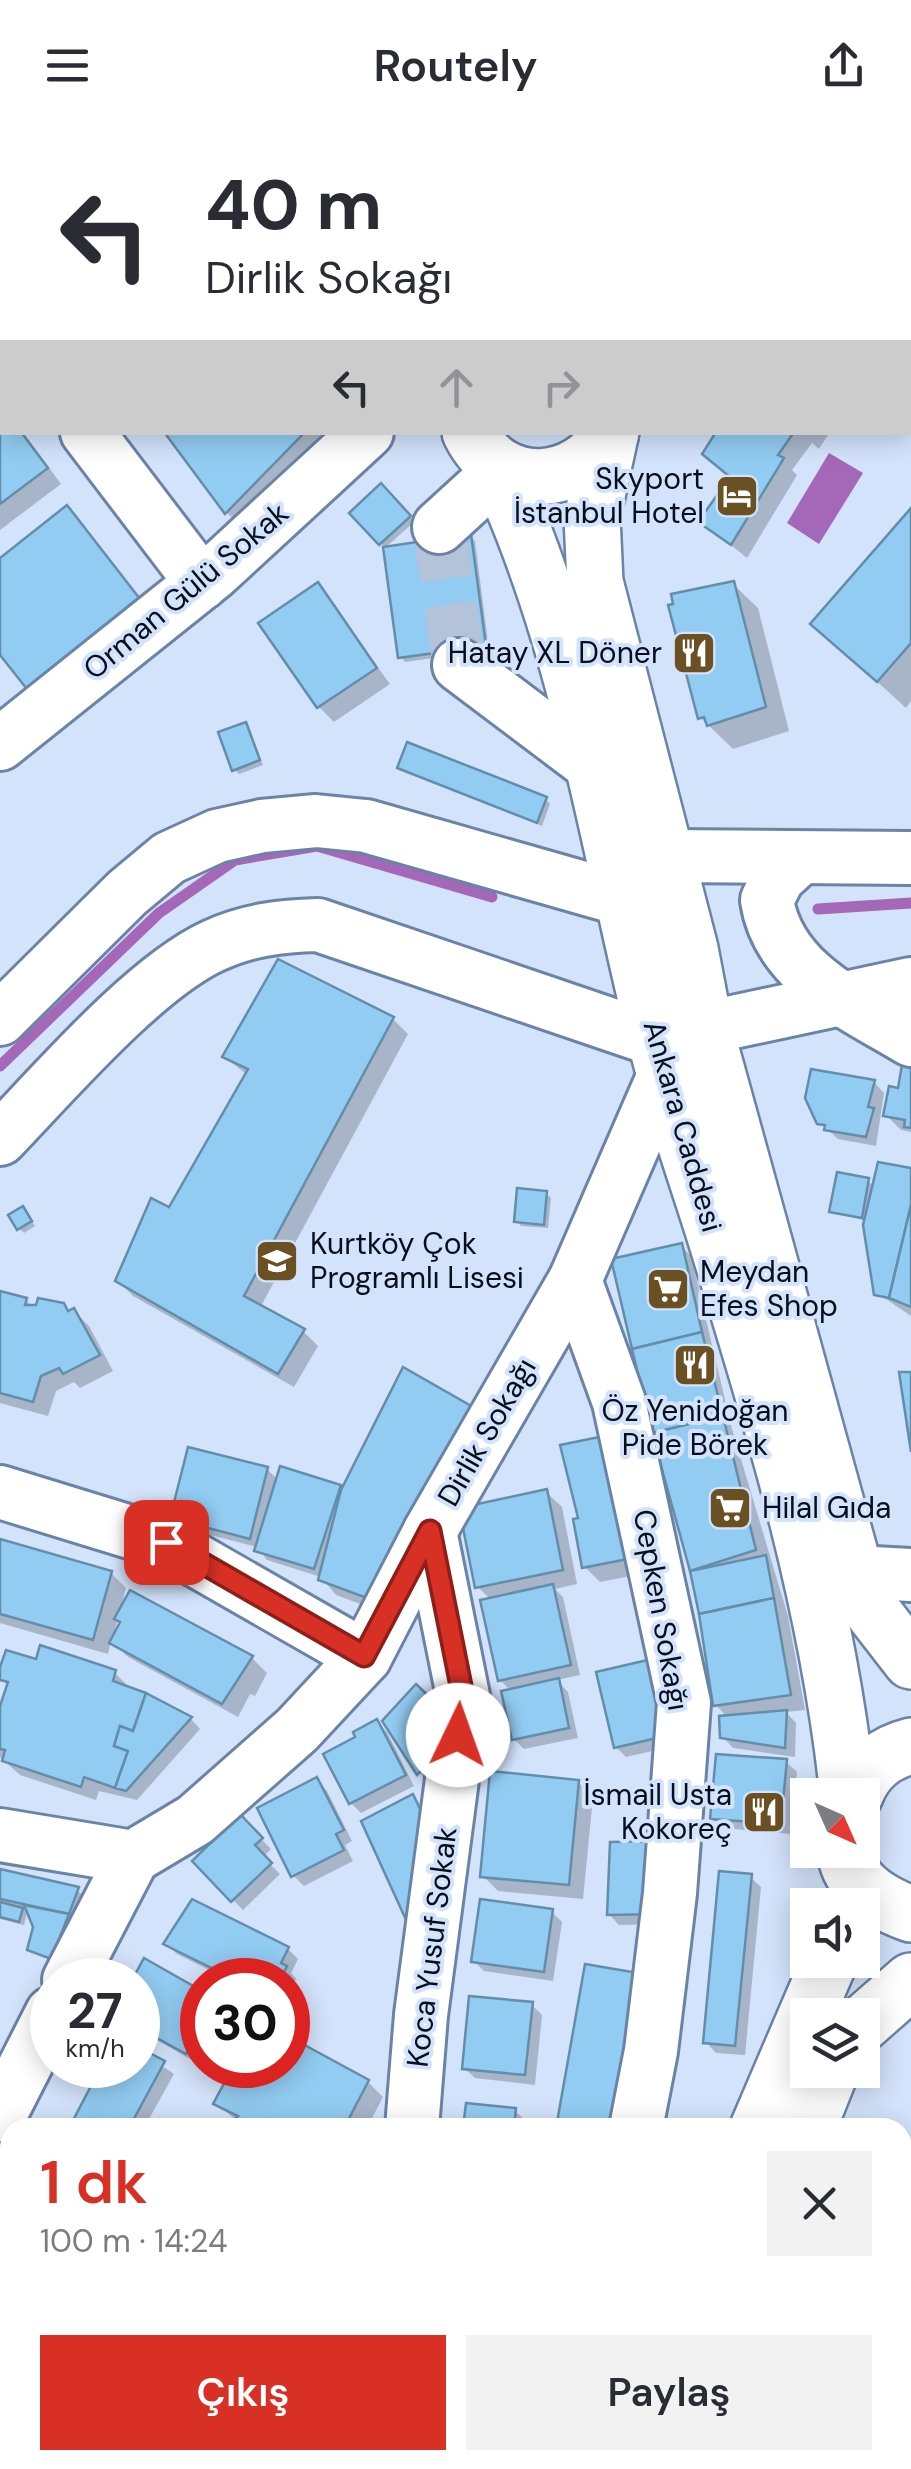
<!DOCTYPE html>
<html lang="tr">
<head>
<meta charset="utf-8">
<style>
	:root { --surface:#fff; --page:#f2f2f3; --text:#2b2b33; --muted:#7c7c81; --accent:#d93025 }
	body { margin:0; font-family:"DM Sans",sans-serif; background:var(--page); color:var(--text); height:100vh; display:flex; flex-direction:column; font-size:38px; white-space:nowrap }
	* { box-sizing:border-box; margin:0 }
	p { font-size:32px; color:var(--muted) }
	.icon { flex:none; width:55px; height:55px; fill:none; stroke:currentColor; stroke-width:2; stroke-linecap:round; stroke-linejoin:round }
	.map { position:relative; flex:1; overflow:hidden }
	.side { position:absolute; left:0px; top:1988px; width:912px; height:352px; display:flex; flex-direction:column; background:var(--surface); border-radius:30px 30px 0 0; box-shadow:0 5px 25px #0003 }
	.side>* { flex:none }
	.top-card { position:absolute; left:0px; top:0px; width:912px; height:305px; box-shadow:0 5px 25px #0003; background:#fff; color:var(--text); overflow:hidden }
	.needle { width:65px; rotate:135deg }
	.controls { position:absolute; left:790px; top:1648px; display:grid; gap:20px }
	.controls a { display:grid; place-items:center; width:90px; height:90px; border-radius:0px; background:var(--surface); box-shadow:0 5px 25px #0003; font-size:50px }
	.speed { position:absolute; left:30px; top:1828px; display:flex; gap:20px; font-size:50px; font-weight:700; text-align:center }
	.speed>* { display:grid; place-content:center; width:130px; height:130px; border-radius:50%; background:var(--surface); box-shadow:0 5px 25px #0003; line-height:1 }
	.speed small { font-size:25px; font-weight:400 }
	.speed .limit { border:15px solid #d22; background:#fff; color:#111 }
	.pin { position:absolute; display:grid; place-items:center; width:85px; height:85px; color:#fff; margin:-42px; border-radius:20px; box-shadow:0 5px 15px #0006 }
	.me { position:absolute; width:110px; margin:-55px; rotate:3deg; stroke-linejoin:round; filter:drop-shadow(0 0 8px #0008) }
	.turn { display:flex; align-items:center; gap:35px; height:210px; padding:0 40px; font-size:45px }
	.turn .icon { width:130px; height:130px; stroke-width:2.5 }
	.turn b { display:block; font-size:70px; line-height:85px }
	.lanes { display:flex; align-items:center; height:95px; padding:0 40px; background:#0003; justify-content:center; gap:50px; direction:ltr }
	.lanes .off { opacity:.35 }
	.round { display:grid; place-items:center; flex:none; width:105px; height:105px; border-radius:0px; background:var(--page) }
	.head { display:flex; align-items:center; justify-content:space-between; height:170px; padding:0 40px }
	h1 { font-size:60px; font-weight:600; line-height:75px; color:var(--accent) }
	.cta { display:flex; gap:20px; margin-top:auto; padding:20px 40px }
	.cta a { flex:1; height:115px; border-radius:0px; background:var(--accent); color:#fff; font-size:40px; font-weight:600; line-height:115px; text-align:center }
	.cta a+a { background:var(--page); color:var(--text) }
	header { display:flex; justify-content:space-between; align-items:center; height:130px; padding:0 40px; background:var(--surface); font-size:45px; font-weight:600 }
	.map>svg:first-child { display:block }
	.water { fill:#a567b7 }
	.shadow { fill:#0003; fill-rule:evenodd }
	.lines { fill:none; stroke-linecap:round; stroke-linejoin:round }
	.stream { stroke:#a567b7; stroke-width:11 }
	.building { fill:#92ccf2; stroke:#648da9; stroke-width:2.5 }
	.minor-tunnel { stroke:#b4c3da; stroke-width:52; stroke-dasharray:52 26; stroke-linecap:butt }
	.minor-casing { stroke:#6b83a7; stroke-width:58 }
	.major-casing { stroke:#6b83a7; stroke-width:60 }
	.minor { stroke:#fff; stroke-width:52 }
	.major { stroke:#fff; stroke-width:55 }
	.route-casing { stroke:#8d1f18; stroke-width:25 }
	.route { stroke:#d93025; stroke-width:18 }
	.labels { text-anchor:middle; stroke-width:8; stroke-linejoin:round; paint-order:stroke }
	.poi-label { font-size:30px; fill:#070f1d; stroke:#d3e3fb; text-anchor:end }
	.street-label { font-size:30px; fill:#070f1d; stroke:#d3e3fb }
</style>
</head>
<body>
<header><svg class="icon" aria-label="menu" viewBox="0 0 24 24"><path d="M4 6h16M4 12h16M4 18h16"/></svg>Routely<svg class="icon" aria-label="share" viewBox="0 0 24 24"><path d="M12 15V3M7 8l5-5 5 5M5 13v7h14v-7"/></svg></header>
<div class="map">
<svg width="911" height="2339" viewBox="0 0 911 2339">
	<rect width="100%" height="100%" fill="#d3e3fb"/>
	<path class="water" d="M829,323L863,343L819,414L787,393Z"/>
	<g class="shadow">
		<path d="M217,0H358L359,2H218Z"/>
		<path d="M391,0H684L682,2Z"/>
		<path d="M900,0H911V226L910,2Z"/>
		<path d="M0,272L2,302H23L61,354L0,400Z"/>
		<path d="M167,302H353L251,406L227,383Z"/>
		<path d="M719,302H830L819,319L812,313L792,340L797,345L747,428L701,391L732,349L705,324Z"/>
		<path d="M381,356L414,392L385,418L353,383Z"/>
		<path d="M911,382V571L906,578L814,494Z"/>
		<path d="M470,407L475,411L489,520L405,532L401,527Z"/>
		<path d="M733,454L758,478L789,601L733,619L700,587Z"/>
		<path d="M317,455L390,554L334,592L319,577Z"/>
		<path d="M246,595L263,635L239,644L234,639Z"/>
		<path d="M400,637L546,669L550,674L542,696Z"/>
		<path d="M393,889L408,904L260,1178L303,1201L318,1216L294,1257L133,1166L118,1151L170,1080L247,945L225,927Z"/>
		<path d="M911,939V1002L901,1000L886,985Z"/>
		<path d="M874,952L884,963L876,1016L838,1009L819,992Z"/>
		<path d="M911,1041V1186L877,1163L866,1091L832,1081L868,1051L874,1057Z"/>
		<path d="M546,1063L551,1068L548,1098L521,1096L517,1091Z"/>
		<path d="M27,1084L35,1096L24,1103L19,1098Z"/>
		<path d="M681,1116L691,1126L732,1299L788,1486L805,1580L786,1582L796,1593L795,1627L733,1618L723,1607L728,1588L716,1575L692,1440L655,1303Z"/>
		<path d="M0,1164L26,1170L34,1178L74,1181L89,1196L113,1241L80,1258L74,1252L56,1261L48,1286L0,1273Z"/>
		<path d="M267,1339L278,1350L343,1361L390,1485L336,1465L321,1447L267,1430L257,1417L183,1398L173,1388Z"/>
		<path d="M546,1362L562,1377L577,1454L555,1459L563,1467L580,1545L557,1550L568,1562L578,1608L524,1619L514,1609L511,1561L500,1550L491,1470L478,1457Z"/>
		<path d="M581,1390L652,1442L600,1452L584,1436Z"/>
		<path d="M0,1412L111,1443L126,1458L121,1478L252,1528L267,1543L255,1566L250,1564L238,1587L128,1527L111,1511L108,1524L0,1493ZM118,1489L122,1493L113,1506Z"/>
		<path d="M37,1532L115,1543L130,1558L191,1589L200,1599L137,1670L99,1661L96,1670L20,1645L0,1627V1583L9,1558L0,1545Z"/>
		<path d="M599,1544L683,1614L626,1627L616,1617Z"/>
		<path d="M416,1557L450,1591L428,1654L385,1591Z"/>
		<path d="M377,1592L387,1602L414,1656L361,1683L351,1673L359,1608Z"/>
		<path d="M786,1632L797,1642L791,1704L723,1698L712,1688Z"/>
		<path d="M317,1650L327,1661L352,1711L345,1715L353,1731L304,1756L293,1745Z"/>
		<path d="M578,1652L593,1667L583,1769L498,1761L483,1746Z"/>
		<path d="M240,1688L271,1719L263,1727L280,1744L243,1780L195,1731Z"/>
		<path d="M612,1715L673,1794L619,1795L609,1784Z"/>
		<path d="M0,1741L77,1760L88,1770L57,1829L28,1778L24,1795L0,1789Z"/>
		<path d="M750,1747L761,1757L745,1925L716,1923L706,1912Z"/>
		<path d="M552,1782L562,1792L553,1851L484,1841L474,1831Z"/>
		<path d="M179,1788L288,1819L298,1829L291,1843L296,1849L288,1866V1850H229L177,1824L166,1814Z"/>
		<path d="M145,1832L202,1864V1922L197,1933L155,1909L150,1919L138,1912L135,1850Z"/>
		<path d="M532,1875L542,1885L535,1955L475,1948L464,1938Z"/>
		<path d="M288,1909L368,1952L383,1967L367,1998H245L216,1973L237,1935H288Z"/>
		<path d="M138,1920L174,1944L144,1998H72L105,1935H138Z"/>
		<path d="M515,1981L526,1991L525,1998H466Z"/>
		<path d="M4,2150L10,2154V2254L0,2266V2158Z"/>
		<path d="M911,2150V2339H819V2330H902V2152Z"/>
		<path d="M142,2330H483L481,2339H143Z"/>
	</g>
	<g class="lines">
		<g class="stream">
			<path d="M818,779L911,773"/>
			<path d="M0,936L159,783L235,730L317,716L492,767"/>
		</g>
	</g>
	<g class="building">
		<path d="M214,0H348L349,2H216Z"/>
		<path d="M388,0H560L561,2H389Z"/>
		<path d="M560,0H649L647,2Z"/>
		<path d="M897,0H911L910,130V2Z"/>
		<path d="M0,274L2,302H21L48,338L0,374Z"/>
		<path d="M164,302H305L225,384Z"/>
		<path d="M716,302H794L778,325L784,328L731,415L698,392L730,347L702,324Z"/>
		<path d="M381,353L411,386L379,415L349,383Z"/>
		<path d="M67,375L147,478L34,568L0,525V428Z"/>
		<path d="M911,378V513L877,552L810,494Z"/>
		<path d="M471,404L486,516L398,528L383,417Z"/>
		<path d="M734,451L766,577L707,596L704,587L698,589L668,475L673,474L671,464Z"/>
		<path d="M318,452L377,538L317,578L258,493Z"/>
		<path d="M246,592L260,630L232,641L218,602Z"/>
		<path d="M407,612L547,667L537,693L397,638Z"/>
		<path d="M278,829L394,887L244,1166L305,1199L278,1244L115,1151L151,1068L169,1077L248,939L222,927Z"/>
		<path d="M902,935L911,937V998L904,997L905,990L883,986L889,956L898,958Z"/>
		<path d="M811,939L875,950L868,977L874,978L866,1007L824,1000L825,995L817,994L805,968Z"/>
		<path d="M878,1032L911,1038V1075L889,1168L874,1165L863,1095Z"/>
		<path d="M837,1042L869,1048L862,1088L829,1082Z"/>
		<path d="M517,1058L547,1061L544,1095L514,1092Z"/>
		<path d="M911,1075V1177L889,1168Z"/>
		<path d="M23,1076L32,1091L17,1100L8,1085Z"/>
		<path d="M682,1113L702,1202L632,1219L611,1129Z"/>
		<path d="M0,1161L27,1168L25,1175H36L38,1168L64,1173L68,1181L74,1178L100,1225L63,1244L59,1238L41,1246L33,1272L0,1263Z"/>
		<path d="M702,1202L723,1286L652,1303L632,1219Z"/>
		<path d="M403,1237L473,1277L375,1471L318,1450L341,1360Z"/>
		<path d="M899,1242H911V1322Z"/>
		<path d="M723,1286L756,1420L690,1441L652,1303Z"/>
		<path d="M614,1304L638,1427L582,1438L573,1389L578,1388L560,1315Z"/>
		<path d="M188,1317L268,1337L250,1409L170,1388Z"/>
		<path d="M280,1336L341,1355L314,1439L254,1421Z"/>
		<path d="M547,1359L563,1440L475,1458L459,1378Z"/>
		<path d="M0,1409L112,1441L93,1510L0,1484Z"/>
		<path d="M766,1425L774,1468L699,1484L690,1441Z"/>
		<path d="M553,1454L571,1535L498,1551L480,1470Z"/>
		<path d="M130,1460L253,1526L222,1574L109,1513L120,1492L114,1489Z"/>
		<path d="M774,1468L791,1565L713,1576L699,1484Z"/>
		<path d="M40,1515L116,1540L113,1551L146,1563L133,1601L120,1596L114,1616L128,1621L115,1658L84,1647L81,1657L2,1631L5,1620L0,1619V1576L8,1552L0,1550V1537L6,1520L36,1529Z"/>
		<path d="M656,1528L674,1604L614,1618L596,1542Z"/>
		<path d="M559,1548L569,1598L512,1610L501,1561Z"/>
		<path d="M416,1554L442,1579L432,1588L443,1600L444,1618L417,1645L382,1591Z"/>
		<path d="M146,1563L192,1587L126,1661L115,1658L128,1621L114,1616L120,1596L133,1601Z"/>
		<path d="M787,1580L785,1618L720,1608L719,1586Z"/>
		<path d="M377,1589L406,1645L349,1674L323,1624L355,1607L353,1602Z"/>
		<path d="M716,1624L787,1629L781,1694L710,1689Z"/>
		<path d="M490,1641L579,1650L569,1755L480,1747Z"/>
		<path d="M317,1647L344,1700L336,1704L344,1720L291,1747L257,1678Z"/>
		<path d="M413,1664L440,1721L407,1792L361,1691Z"/>
		<path d="M240,1684L263,1708L255,1715L272,1733L231,1772L192,1731Z"/>
		<path d="M668,1711L663,1784L607,1785L610,1712Z"/>
		<path d="M0,1739L79,1757L69,1784L0,1769Z"/>
		<path d="M719,1741L752,1744L735,1916L703,1913Z"/>
		<path d="M192,1769L289,1817L281,1833L287,1836L280,1850H236L163,1814Z"/>
		<path d="M480,1769L553,1779L544,1842L471,1832Z"/>
		<path d="M0,1772L23,1778L19,1792L0,1787Z"/>
		<path d="M24,1775L69,1784L51,1829L27,1820L33,1797Z"/>
		<path d="M144,1828L202,1861V1894L186,1924L144,1901L138,1910V1850H132Z"/>
		<path d="M585,1834L638,1843L611,1998H556Z"/>
		<path d="M469,1866L533,1872L525,1945L462,1939Z"/>
		<path d="M288,1906L369,1950L344,1998H248L234,1990L238,1986L213,1974L234,1935H288Z"/>
		<path d="M138,1917L165,1931L129,1998H69L102,1935H138Z"/>
		<path d="M466,1973L516,1978L514,1998H463Z"/>
		<path d="M3,2147L10,2151V2242L0,2237Z"/>
		<path d="M902,2147L911,2149V2320L906,2318L902,2324Z"/>
		<path d="M140,2330H218L228,2339H141Z"/>
		<path d="M218,2330H460L457,2339H228Z"/>
		<path d="M816,2330H900L895,2339H819L813,2336Z"/>
	</g>
	<g class="lines">
		<path class="minor-tunnel" d="M439,397L459,535"/>
		<g class="minor-casing">
			<g id="minor">
				<path d="M141,0V2"/>
				<path d="M0,188L2,192"/>
				<path d="M910,261H911"/>
				<path d="M87,302L202,453"/>
				<path d="M439,397L498,343"/>
				<path d="M459,535L593,636"/>
				<path d="M0,614L214,443L367,302"/>
				<path d="M667,726L911,728"/>
				<path d="M800,728L778,748L767,770C778,843 853,875 911,910"/>
				<path d="M0,889L127,763L169,728L217,706L262,696L316,691L366,696L622,769"/>
				<path d="M705,898L911,854"/>
				<path d="M0,1009C54,953 144,848 213,816C247,800 281,796 318,795L656,910"/>
				<path d="M575,1150L619,1272L684,1573L670,1763L651,1921L636,1998"/>
				<path d="M0,1362L166,1413L365,1527"/>
				<path d="M855,1442L911,1445"/>
				<path d="M0,1705L133,1727L195,1690L297,1600L365,1527L430,1401L575,1150L664,945"/>
				<path d="M69,1850L133,1727"/>
				<path d="M0,1985L52,1883"/>
				<path d="M412,1998L421,1885L463,1566L430,1401"/>
				<path d="M902,2132L911,2135"/>
				<path d="M0,2272L10,2270"/>
				<path d="M765,2339L769,2330"/>
			</g>
		</g>
		<g class="major-casing">
			<g id="major">
				<path d="M745,2L747,0"/>
				<path d="M805,2L807,0"/>
				<path d="M470,302C500,364 579,359 611,302"/>
				<path d="M610,306L592,388L595,452L690,819L705,898L855,1442L873,1482L911,1531"/>
				<path d="M494,333C585,525 610,739 664,942C680,1003 702,1062 720,1122C775,1299 829,1480 848,1665"/>
				<path d="M855,1665C865,1638 884,1623 911,1616"/>
				<path d="M845,1720C848,1754 881,1773 911,1784"/>
				<path d="M862,1894L911,1851"/>
				<path d="M758,1998L830,1830"/>
				<path d="M808,1998L831,1940"/>
				<path d="M620,2339L623,2330"/>
				<path d="M676,2339L680,2330"/>
			</g>
		</g>
		<use href="#minor" class="minor"/>
		<use href="#major" class="major"/>
	</g>
	<g class="lines">
		<g class="route-casing">
			<path id="route" d="M166,1412L364,1526L430,1401L463,1566L458,1605"/>
		</g>
		<use href="#route" class="route"/>
	</g>
	<defs>
		<g id="hotel-square" transform="scale(2.25)"><rect x="-9" y="-9" width="18" height="18" rx="4" fill="#6b5023" stroke="#d3e3fb"/><path d="M-6-4.5h1.5V1H6V5H4.5V3h-9V5H-6ZM-4 0a1.8 1.8 0 1 1 3.6 0ZM.5 0V-2.5h3Q6-2.5 6 0Z" fill="#fff"/></g>
		<g id="restaurant-square" transform="scale(2.25)"><rect x="-9" y="-9" width="18" height="18" rx="4" fill="#6b5023" stroke="#d3e3fb"/><path d="M-5-6h1v4h1v-4h1v4h1v-4h1v5L-1.5 .5V6h-2V.5L-5-1ZM5-6V6H3V1.5H1.5Q1.5-4 5-6Z" fill="#fff"/></g>
		<g id="school-square" transform="scale(2.25)"><rect x="-9" y="-9" width="18" height="18" rx="4" fill="#6b5023" stroke="#d3e3fb"/><path d="M0-5L7-2L0 1L-7-2ZM-4 1L0 2.5L4 1V4Q0 6-4 4Z" fill="#fff"/></g>
		<g id="supermarket-square" transform="scale(2.25)"><rect x="-9" y="-9" width="18" height="18" rx="4" fill="#6b5023" stroke="#d3e3fb"/><path d="M-6-5.5h2.5l.6 2H6L4.5 2H-2.5L-4.4-4H-6ZM-1.5 3.2a1.3 1.3 0 1 0 .1 0ZM3 3.2a1.3 1.3 0 1 0 .1 0Z" fill="#fff"/></g>
	</defs>
	<g fill-rule="evenodd">
		<use href="#hotel-square" x="737" y="366"/>
		<use href="#restaurant-square" x="694" y="523"/>
		<use href="#school-square" x="277" y="1131"/>
		<use href="#supermarket-square" x="668" y="1159"/>
		<use href="#restaurant-square" x="695" y="1235"/>
		<use href="#supermarket-square" x="730" y="1378"/>
		<use href="#restaurant-square" x="764" y="1682"/>
	</g>
	<g class="labels">
		<g class="poi-label">
			<text x="704" y="359">Skyport<tspan x="704" dy="34">İstanbul Hotel</tspan></text>
			<text x="662" y="533">Hatay XL Döner</text>
			<text x="310" y="1124" text-anchor="start">Kurtköy Çok<tspan x="310" dy="34">Programlı Lisesi</tspan></text>
			<text x="700" y="1152" text-anchor="start">Meydan<tspan x="700" dy="34">Efes Shop</tspan></text>
			<text x="695" y="1291" text-anchor="middle">Öz Yenidoğan<tspan x="695" dy="34">Pide Börek</tspan></text>
			<text x="762" y="1388" text-anchor="start">Hilal Gıda</text>
			<text x="732" y="1675">İsmail Usta<tspan x="732" dy="34">Kokoreç</tspan></text>
		</g>
		<g class="street-label">
			<text transform="translate(186 461) rotate(-40)" y="10">Orman Gülü Sokak</text>
			<text transform="translate(683 996) rotate(74)" y="10">Ankara Caddesi</text>
			<text transform="translate(487 1302) rotate(-60)" y="10">Dirlik Sokağı</text>
			<text transform="translate(661 1480) rotate(80)" y="10">Cepken Sokağı</text>
			<text transform="translate(432 1817) rotate(-83)" y="10">Koca Yusuf Sokak</text>
		</g>
	</g>
</svg>
<div class="controls">
<a><svg class="needle" viewBox="-14 -14 28 28"><path d="M0-13l5 13h-10z" fill="#e53935"/><path d="M0 13l5-13h-10z" fill="#7c7c81"/></svg></a>
<a><svg class="icon" aria-label="sound" viewBox="0 0 24 24"><path d="M4 9h4l5-4v14l-5-4H4zM17 9q2 3 0 6"/></svg></a>
<a><svg class="icon" aria-label="layers" viewBox="0 0 24 24"><path d="M12 4l9 5-9 5-9-5zM3 14l9 5 9-5"/></svg></a>
</div>
<div class="speed"><div>27<small>km/h</small></div><div class="limit">30</div></div>
<div class="pin" style="left:166px;top:1412px;background:#d93025"><svg class="icon" aria-label="arrive" viewBox="0 0 24 24"><path d="M6 21V4h12l-3 4 3 4H6"/></svg></div>
<svg class="me" style="left:458px;top:1605px" viewBox="-20 -20 40 40"><circle r="19" fill="#fff"/><path d="M0-13L10 11 0 6-10 11z" fill="#d93025"/></svg>
<div class="top-card">
<div class="turn"><svg class="icon" aria-label="left" viewBox="0 0 24 24"><path d="M17 20v-9H6M10 6l-5 5 5 5"/></svg><div><b>40 m</b>Dirlik Sokağı</div></div>
<div class="lanes"><svg class="icon" aria-label="left" viewBox="0 0 24 24"><path d="M17 20v-9H6M10 6l-5 5 5 5"/></svg><svg class="icon off" aria-label="ahead" viewBox="0 0 24 24"><path d="M12 20V5M6 11l6-6 6 6"/></svg><svg class="icon off" aria-label="right" viewBox="0 0 24 24"><path d="M7 20v-9h11M14 6l5 5-5 5"/></svg></div>
</div>
<section class="side">
<div class="head"><div><h1>1 dk</h1><p>100 m · 14:24</p></div><a class="round"><svg class="icon" aria-label="close" viewBox="0 0 24 24"><path d="M6 6l12 12M18 6L6 18"/></svg></a></div>
<div class="cta"><a>Çıkış</a><a>Paylaş</a></div>
</section>
</div>
</body>
</html>
